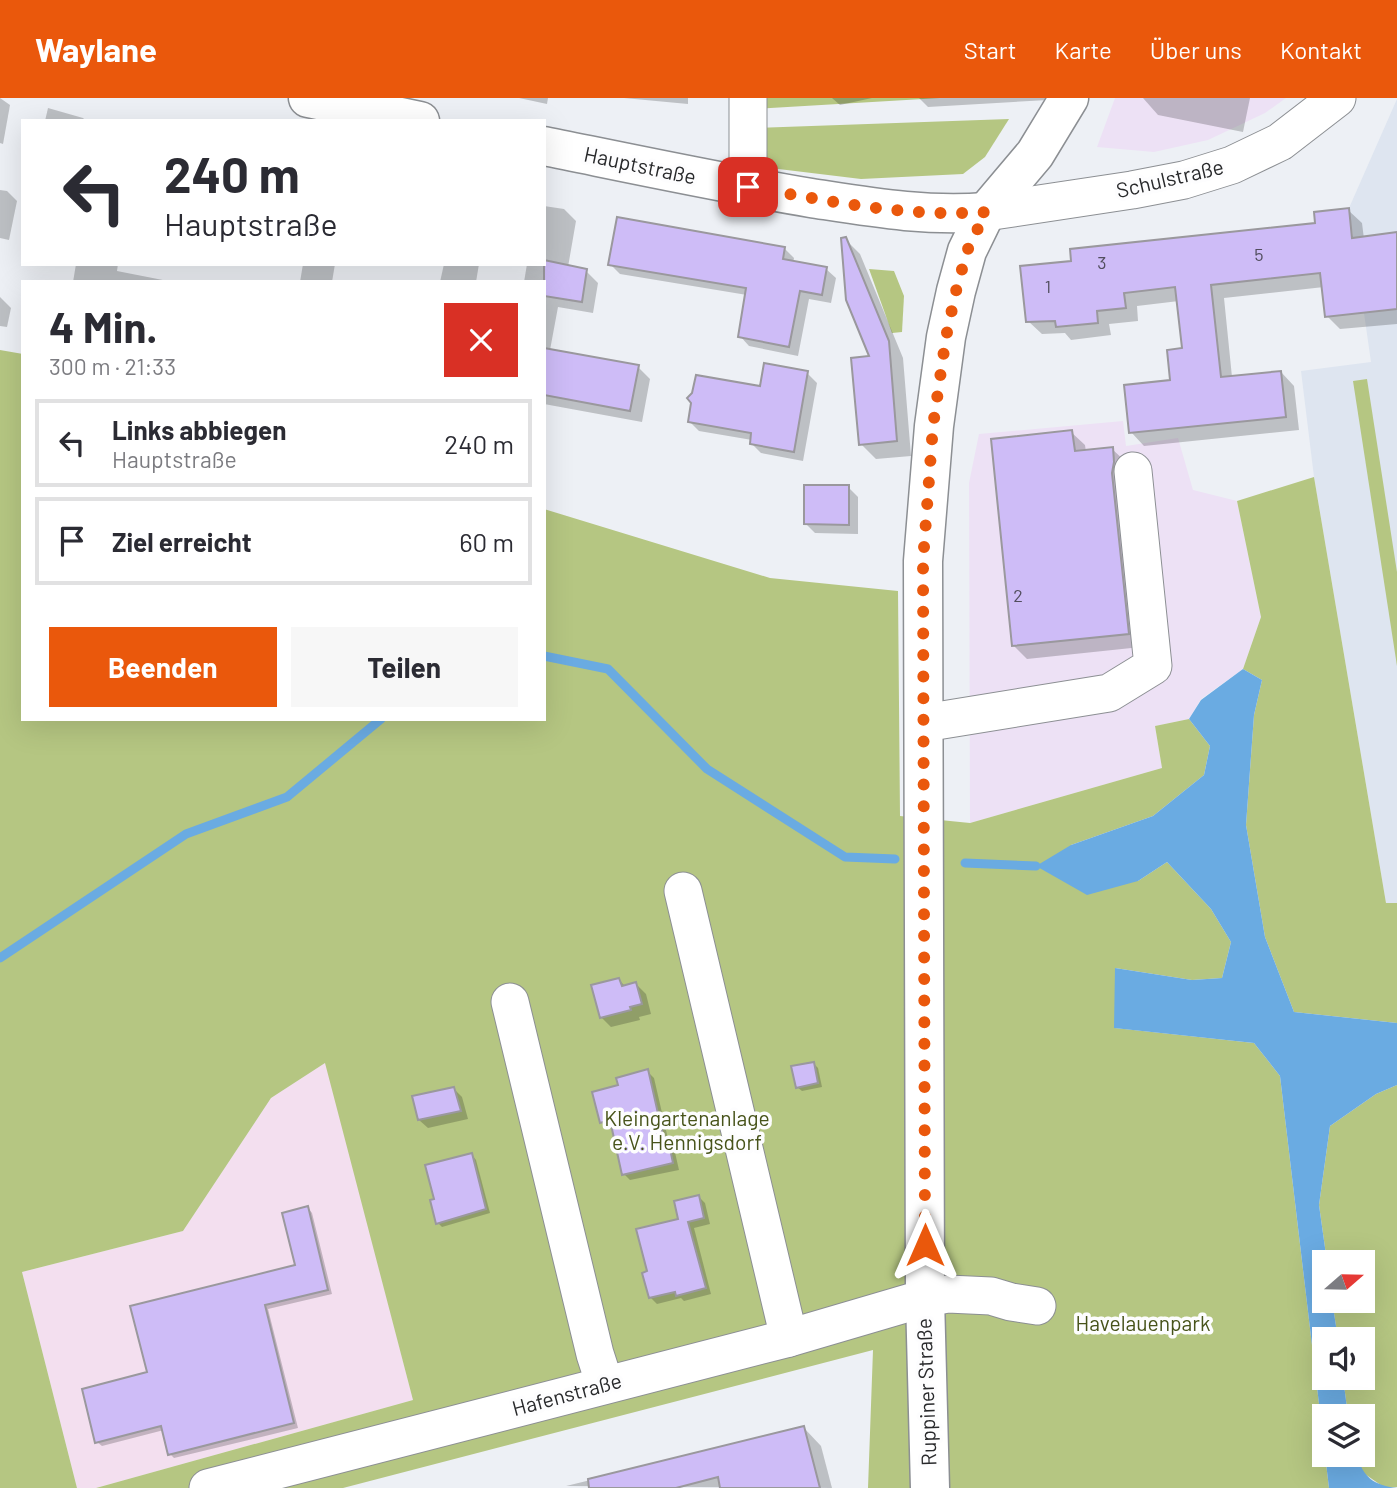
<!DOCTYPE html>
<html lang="de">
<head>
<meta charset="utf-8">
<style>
	:root { --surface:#fff; --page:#f7f7f7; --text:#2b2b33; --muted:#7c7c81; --line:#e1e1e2; --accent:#ea580c }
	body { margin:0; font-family:Barlow,sans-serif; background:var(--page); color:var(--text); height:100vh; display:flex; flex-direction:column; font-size:26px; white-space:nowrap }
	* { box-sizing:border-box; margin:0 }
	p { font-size:23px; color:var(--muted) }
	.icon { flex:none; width:38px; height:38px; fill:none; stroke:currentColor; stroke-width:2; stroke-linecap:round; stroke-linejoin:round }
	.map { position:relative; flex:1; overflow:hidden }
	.details { position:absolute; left:21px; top:182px; width:525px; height:441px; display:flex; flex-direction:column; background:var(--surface); border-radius:0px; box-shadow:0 7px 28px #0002 }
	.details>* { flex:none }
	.top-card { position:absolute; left:21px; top:21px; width:525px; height:147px; border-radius:0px; box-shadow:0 7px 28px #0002; background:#fff; color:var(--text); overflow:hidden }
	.needle { width:46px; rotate:70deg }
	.tools { position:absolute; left:1312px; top:1152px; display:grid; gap:14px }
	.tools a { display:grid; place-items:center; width:63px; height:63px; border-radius:0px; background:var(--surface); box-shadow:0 7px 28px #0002; font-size:35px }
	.pin { position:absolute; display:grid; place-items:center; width:60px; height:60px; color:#fff; margin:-30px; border-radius:14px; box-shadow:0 4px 10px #0006 }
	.me { position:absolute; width:77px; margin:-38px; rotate:0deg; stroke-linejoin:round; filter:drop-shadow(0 0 5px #0008) }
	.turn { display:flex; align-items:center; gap:24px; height:147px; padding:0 28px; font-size:32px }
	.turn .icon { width:91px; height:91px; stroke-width:2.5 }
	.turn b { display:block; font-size:49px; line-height:60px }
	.round { display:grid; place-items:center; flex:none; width:74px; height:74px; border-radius:0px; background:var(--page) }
	.head { display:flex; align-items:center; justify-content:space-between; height:119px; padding:0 28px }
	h1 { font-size:42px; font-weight:700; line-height:52px }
	.primary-button { display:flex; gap:14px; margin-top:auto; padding:14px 28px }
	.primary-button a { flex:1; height:80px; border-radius:0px; background:var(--accent); color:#fff; font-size:28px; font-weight:700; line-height:80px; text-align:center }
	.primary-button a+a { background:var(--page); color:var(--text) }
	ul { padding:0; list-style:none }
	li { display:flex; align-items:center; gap:21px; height:88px; margin:0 14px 10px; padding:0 14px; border:4px solid var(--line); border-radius:0px }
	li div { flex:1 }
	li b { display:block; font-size:26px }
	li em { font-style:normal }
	header { display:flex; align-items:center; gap:42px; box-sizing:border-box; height:98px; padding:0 35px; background:var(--accent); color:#fff }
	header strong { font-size:33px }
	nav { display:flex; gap:38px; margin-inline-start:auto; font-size:24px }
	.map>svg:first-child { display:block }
	.commercial { fill:#ede1f5 }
	.industrial { fill:#f3dfef }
	.built { fill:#dee5f0 }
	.green { fill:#b5c682 }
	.water { fill:#6aabe2 }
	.shadow { fill:#0003 }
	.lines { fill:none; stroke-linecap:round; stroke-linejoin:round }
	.stream { stroke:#6aabe2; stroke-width:9 }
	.building { fill:#cebcf7; stroke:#9a989d; stroke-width:2 }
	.minor-casing { stroke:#8c8f93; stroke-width:39 }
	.major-casing { stroke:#8c8f93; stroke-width:41 }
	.minor { stroke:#fff; stroke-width:37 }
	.major { stroke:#fff; stroke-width:38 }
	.route { stroke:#ea580c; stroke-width:12; stroke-dasharray:0 21.6 }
	.labels { text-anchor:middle; stroke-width:7; stroke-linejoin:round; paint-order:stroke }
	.number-label { font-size:18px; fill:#524e5e }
	.street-label { font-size:21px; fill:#28292b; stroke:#fdfdfe }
	.park-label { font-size:21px; fill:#47531a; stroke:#fdfdfe }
</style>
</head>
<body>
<header>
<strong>Waylane</strong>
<nav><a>Start</a><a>Karte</a><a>Über uns</a><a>Kontakt</a></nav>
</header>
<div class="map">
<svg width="1397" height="1390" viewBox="0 0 1397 1390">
	<rect width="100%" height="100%" fill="#edf0f5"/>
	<g class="commercial">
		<path d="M1115,0H1286L1265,15L1208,42L1154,54L1097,49Z"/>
		<path d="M1123,323L1126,348L1178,340L1193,392L1237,403L1261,519L1243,571L1201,601L1189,621L1155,628L1162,670L970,725L969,385L979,336Z"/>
	</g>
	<path class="industrial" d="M326,964L413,1302L96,1390H77L22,1174L183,1133L271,1000Z"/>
	<path class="built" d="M1397,1V805H1386L1314,379L1301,273L1371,264L1349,110Z"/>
	<g class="green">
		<path d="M734,0H940L736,12Z"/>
		<path d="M1009,21L985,59L963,76L861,81L762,69L758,30Z"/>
		<path d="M869,171L894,173L904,198L902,234L892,235Z"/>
		<path d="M0,252L23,256V621H544V411L770,480L898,493L900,718L970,725L1162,670L1155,628L1189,621L1210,648L1204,677L1153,718L1071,747L1138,783L1167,764L1211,811L1231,844L1222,880L1192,882L1115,870V930L1254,945L1280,978L1329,1390H868L873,1252L343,1390H96L413,1302L325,965L271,1000L183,1133L22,1174L77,1390H0Z"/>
		<path d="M1367,281L1397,474V568L1353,283Z"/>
		<path d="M1314,379L1386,805H1397V925L1294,914L1265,839L1246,727L1254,617L1262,582L1243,571L1261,519L1237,403Z"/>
		<path d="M1397,987V1389L1385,1390L1362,1374L1356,1356H1363V1318H1348L1343,1279H1363V1241H1338L1332,1202H1363V1164H1327L1319,1107L1330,1028L1376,996Z"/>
	</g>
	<path class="water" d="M1243,571L1262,582L1254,617L1246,727L1265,839L1294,914L1397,925V987L1376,996L1330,1028L1319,1107L1327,1164H1325V1202H1332L1338,1241H1325V1279H1343L1348,1318H1325V1356H1356C1364,1380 1373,1387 1397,1390H1329L1280,978L1254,945L1114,930L1115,870L1192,882L1222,880L1231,844L1211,811L1167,764L1138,783L1087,797L1036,768L1071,747L1153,718L1204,677L1210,648L1189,621L1201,602Z"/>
	<g class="shadow">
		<path d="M0,0L10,7L3,46L0,45Z"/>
		<path d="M519,0H548L547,6Z"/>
		<path d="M624,0H688V6Z"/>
		<path d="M832,0H872L840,7Z"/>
		<path d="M919,0H1048V2L928,9Z"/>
		<path d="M1143,0H1250L1243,34L1158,17Z"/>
		<path d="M48,10L83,20L86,23H45Z"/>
		<path d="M0,92L7,93L17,103L9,142L0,140Z"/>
		<path d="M544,108L564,111L576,123L568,169L586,173L598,185L593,215L558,209L550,252L638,269L650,281L642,324L544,306V184H524L527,166H544Z"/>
		<path d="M1348,112L1362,125L1364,141L1397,136V226L1340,231L1327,218L1324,189L1224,200L1232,279L1281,274L1294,288L1299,332L1144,348L1131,334L1172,284L1184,252L1179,203L1137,208L1138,223L1109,226L1111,237L1071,242L1065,235L1042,236L1028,223L1073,164L1317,127Z"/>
		<path d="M845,141L860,156L903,260L911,358L876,361L861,346L871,260Z"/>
		<path d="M785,151L794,160L793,165L826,171L836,180L831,205L809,201L798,258L749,248L740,238L747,197L620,176L610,166Z"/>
		<path d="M76,166H118L117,173L173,184H73Z"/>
		<path d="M303,166H335L332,184H300Z"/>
		<path d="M444,166H479L476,184H440Z"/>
		<path d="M0,199L11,210L7,229L0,228Z"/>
		<path d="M807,275L817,285L803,363L761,355L751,345L752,342L699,333L689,323L761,290Z"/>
		<path d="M1071,334L1085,347L1086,354L1112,351L1126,364L1141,549L1027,561L1013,547Z"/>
		<path d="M848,389L858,399V436L815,435L805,425Z"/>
		<path d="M619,882L626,889L636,886L646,896L651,916L639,919L640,922L611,929L601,919Z"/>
		<path d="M814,966L818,970L822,989L802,993L797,989Z"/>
		<path d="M647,973L654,980L669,1045L674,1050L679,1072L630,1082L624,1076L613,1030L609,1031L602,1024L620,988Z"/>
		<path d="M454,991L462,999L468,1021L428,1030L419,1022Z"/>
		<path d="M472,1057L476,1062L490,1115L442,1129L438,1125Z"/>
		<path d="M699,1099L705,1105L710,1126L694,1130L711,1196L684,1203L681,1200L657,1206L650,1199L649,1175L681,1122Z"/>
		<path d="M308,1110L312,1115L332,1196L268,1211L298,1330L174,1360L170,1356L164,1332L102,1348L97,1344L149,1275L297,1168Z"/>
		<path d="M804,1330L821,1348L832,1390L566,1388Z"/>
	</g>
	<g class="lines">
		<g class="stream">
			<path d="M544,558L608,571L707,671L845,759L895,761"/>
			<path d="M965,765L1036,768"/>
			<path d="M0,860L186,736L287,699L381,621"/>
		</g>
	</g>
	<g class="building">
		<path d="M1349,110L1352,140L1397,134V211L1325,219L1320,175L1211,187L1221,279L1281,273L1286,319L1129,335L1124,287L1170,282L1167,252L1182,250L1175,189L1124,195L1126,210L1097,213L1098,225L1056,229L1055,223L1026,224L1020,168L1071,163L1070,151L1315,125L1314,114Z"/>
		<path d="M617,119L785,149L783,161L827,169L822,197L800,193L789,249L738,239L746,190L608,167Z"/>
		<path d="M846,139L889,243L897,343L859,347L851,260L869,258L846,202L841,140Z"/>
		<path d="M544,162L587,171L582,204L544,198Z"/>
		<path d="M544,250L639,267L630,313L544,297Z"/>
		<path d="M764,265L808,273L794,354L750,346L751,335L688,324L691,305L687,300L692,295L696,277L760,288Z"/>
		<path d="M1072,332L1075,353L1113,349L1114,364L1112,375L1129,536L1012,548L991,341Z"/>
		<path d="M804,387H849V427L804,426Z"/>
		<path d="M619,880L622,888L636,884L642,906L630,909L631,912L600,920L591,887Z"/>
		<path d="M814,964L818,985L796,990L791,968Z"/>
		<path d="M648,971L664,1042L668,1041L673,1065L622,1077L610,1022L600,1025L592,994L618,987L616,980Z"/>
		<path d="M454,989L461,1013L418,1022L412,998Z"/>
		<path d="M472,1055L486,1111L436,1126L430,1102L434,1101L425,1067Z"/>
		<path d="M699,1097L704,1120L688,1124L706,1190L676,1198L675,1194L649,1200L642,1175L647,1173L636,1131L678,1121L674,1103Z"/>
		<path d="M308,1108L328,1192L265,1207L294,1325L168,1357L161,1328L95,1345L82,1291L147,1274L130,1208L295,1167L282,1115Z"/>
		<path d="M804,1328L820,1390H720L718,1379L676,1390H589L588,1381Z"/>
	</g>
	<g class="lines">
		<g class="minor-casing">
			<g id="minor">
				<path d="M748,0V89"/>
				<path d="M986,114L1132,92L1184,82L1232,67L1280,44L1337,0"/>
				<path d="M924,625L1109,595L1153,568L1133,373"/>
				<path d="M683,793L789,1240"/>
				<path d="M510,904L595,1256L605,1287"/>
				<path d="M208,1390L789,1240L925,1200L948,1196L991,1198L1011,1204L1037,1208"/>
			</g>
		</g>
		<g class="major-casing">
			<g id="major">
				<path d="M308,0L420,23"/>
				<path d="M544,48C633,66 722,85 811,100C870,109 926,119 986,114"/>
				<path d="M930,1390L925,1200L923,463L934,328L946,239L956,193L967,153L986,114L1035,56L1069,0"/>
			</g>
		</g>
		<use href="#minor" class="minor"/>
		<use href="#major" class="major"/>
	</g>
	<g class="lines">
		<path class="route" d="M748,89C826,102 906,120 986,114L967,153L956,193L946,239L933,328L923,463L925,1147"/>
	</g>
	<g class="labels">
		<g class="number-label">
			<text x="1259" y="163">5</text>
			<text x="1102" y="171">3</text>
			<text x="1048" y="195">1</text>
			<text x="1018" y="504">2</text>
		</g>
		<g class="street-label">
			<text transform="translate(640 68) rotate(12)" y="7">Hauptstraße</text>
			<text transform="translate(1170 81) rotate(-13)" y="7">Schulstraße</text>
			<text transform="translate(927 1294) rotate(-92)" y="7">Ruppiner Straße</text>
			<text transform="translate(567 1297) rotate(-15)" y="7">Hafenstraße</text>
		</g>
		<g class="park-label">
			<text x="687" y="1028">Kleingartenanlage<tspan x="687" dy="24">e.V. Hennigsdorf</tspan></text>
			<text x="1143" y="1233">Havelauenpark</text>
		</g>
	</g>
</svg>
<div class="tools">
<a><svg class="needle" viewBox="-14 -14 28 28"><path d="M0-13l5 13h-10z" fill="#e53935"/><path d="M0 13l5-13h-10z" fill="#7c7c81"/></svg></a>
<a><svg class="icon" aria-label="sound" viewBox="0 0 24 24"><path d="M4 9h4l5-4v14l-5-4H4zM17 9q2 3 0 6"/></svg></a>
<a><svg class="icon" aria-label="layers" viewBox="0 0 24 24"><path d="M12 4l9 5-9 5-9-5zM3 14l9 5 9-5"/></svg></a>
</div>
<div class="pin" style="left:748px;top:89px;background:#d93025"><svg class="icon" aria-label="arrive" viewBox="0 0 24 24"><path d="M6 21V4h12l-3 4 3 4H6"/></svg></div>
<svg class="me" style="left:925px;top:1147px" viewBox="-20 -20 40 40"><path d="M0-17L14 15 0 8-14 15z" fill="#ea580c" stroke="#fff" stroke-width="4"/></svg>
<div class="top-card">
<div class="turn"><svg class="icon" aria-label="left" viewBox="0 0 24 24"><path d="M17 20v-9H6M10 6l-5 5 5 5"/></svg><div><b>240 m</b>Hauptstraße</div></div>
</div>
<section class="details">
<div class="head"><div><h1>4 Min.</h1><p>300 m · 21:33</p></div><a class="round" style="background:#d93025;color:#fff"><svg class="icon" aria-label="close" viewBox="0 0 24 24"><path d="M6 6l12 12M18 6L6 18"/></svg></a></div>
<ul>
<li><svg class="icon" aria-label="left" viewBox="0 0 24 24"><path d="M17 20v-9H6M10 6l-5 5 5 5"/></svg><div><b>Links abbiegen</b><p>Hauptstraße</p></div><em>240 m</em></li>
<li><svg class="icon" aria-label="arrive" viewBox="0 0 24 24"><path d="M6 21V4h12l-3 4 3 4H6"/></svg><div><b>Ziel erreicht</b></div><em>60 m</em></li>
</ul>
<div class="primary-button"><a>Beenden</a><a>Teilen</a></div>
</section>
</div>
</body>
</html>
